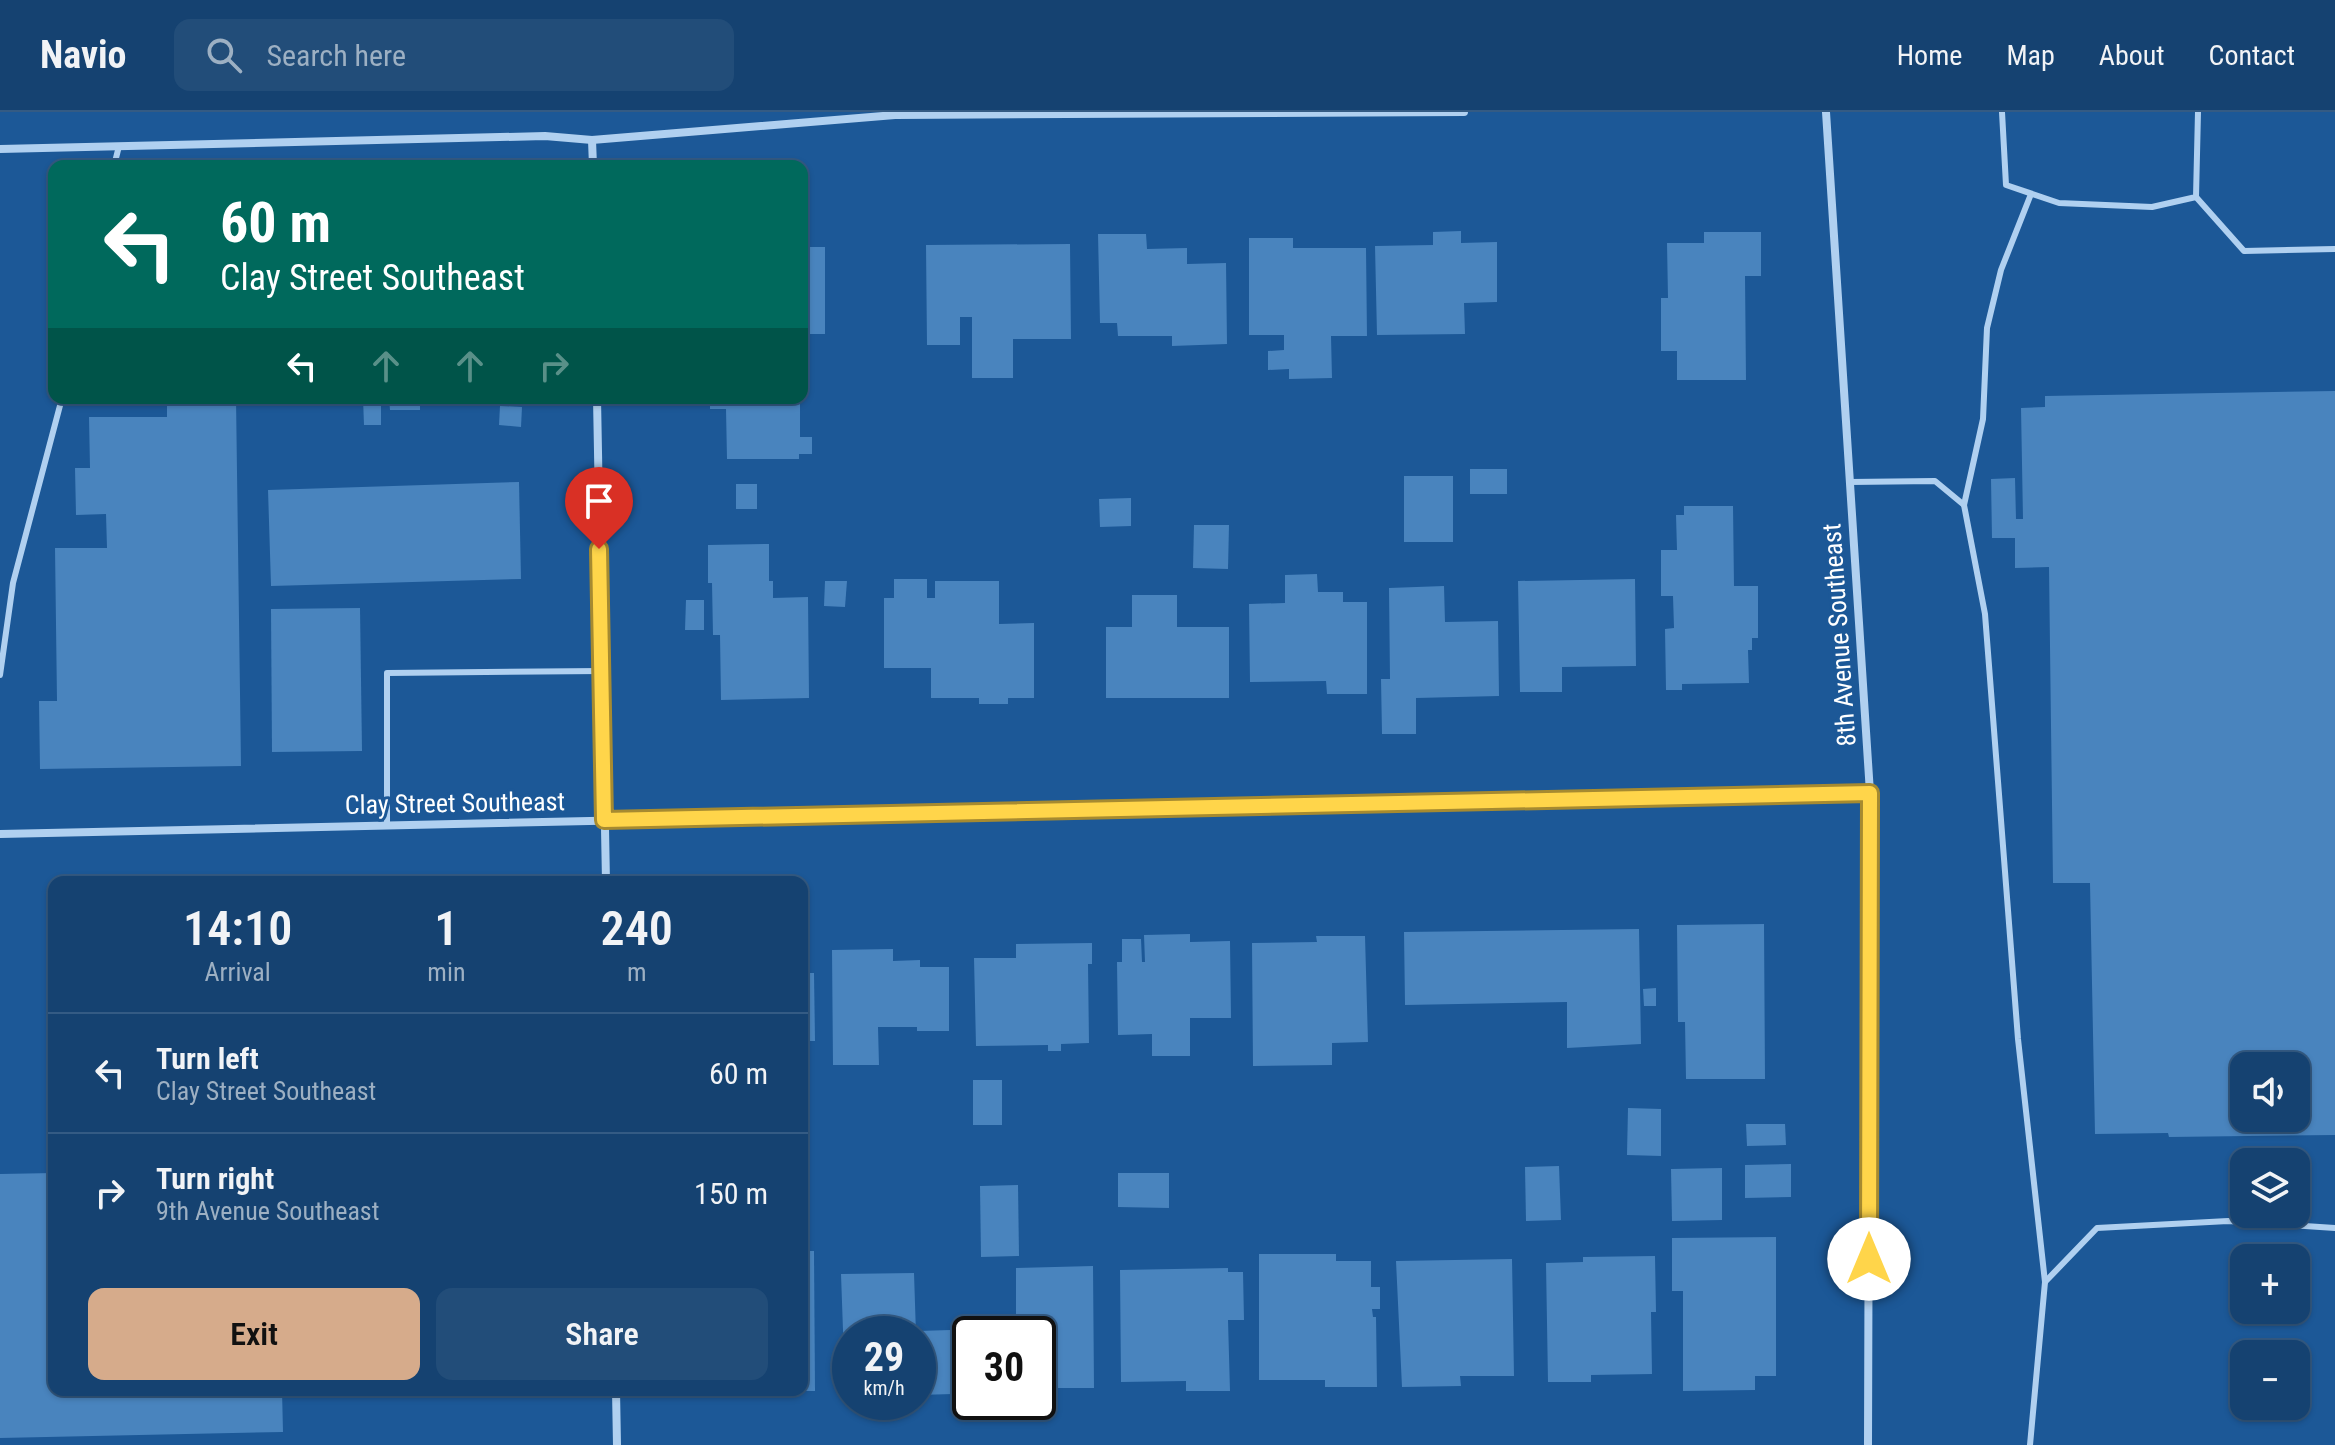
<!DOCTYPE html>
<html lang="en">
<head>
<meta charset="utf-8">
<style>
	:root { --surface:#154271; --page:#224d79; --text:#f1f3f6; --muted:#9db0c3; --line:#345b84; --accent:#d6ab8b }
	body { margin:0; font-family:"Roboto Condensed",sans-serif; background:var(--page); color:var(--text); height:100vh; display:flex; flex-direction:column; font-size:30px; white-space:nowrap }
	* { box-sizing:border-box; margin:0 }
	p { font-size:26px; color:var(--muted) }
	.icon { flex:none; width:44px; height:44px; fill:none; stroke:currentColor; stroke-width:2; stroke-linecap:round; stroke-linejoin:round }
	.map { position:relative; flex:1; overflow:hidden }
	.drawer { position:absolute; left:48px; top:764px; width:760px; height:520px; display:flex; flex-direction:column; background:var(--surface); border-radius:16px; box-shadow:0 2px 6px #0004,0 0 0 2px var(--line) }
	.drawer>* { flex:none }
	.top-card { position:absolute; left:48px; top:48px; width:760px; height:244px; border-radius:16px; box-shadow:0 2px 6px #0004,0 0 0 2px var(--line); background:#00695c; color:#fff; overflow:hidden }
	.tools { position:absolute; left:2230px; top:940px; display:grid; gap:16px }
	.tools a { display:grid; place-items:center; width:80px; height:80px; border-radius:16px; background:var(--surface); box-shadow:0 2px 6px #0004,0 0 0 2px var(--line); font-size:40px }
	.speed { position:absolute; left:832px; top:1204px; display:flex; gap:16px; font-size:40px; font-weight:700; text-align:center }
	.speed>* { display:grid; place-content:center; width:104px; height:104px; border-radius:50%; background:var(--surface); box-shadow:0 2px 6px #0004,0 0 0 2px var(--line); line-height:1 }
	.speed small { font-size:20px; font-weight:400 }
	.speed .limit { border:4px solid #111; border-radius:12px; background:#fff; color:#111 }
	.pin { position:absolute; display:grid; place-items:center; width:68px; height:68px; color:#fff; margin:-82px -34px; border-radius:50% 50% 50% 0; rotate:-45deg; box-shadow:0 0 8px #0007 }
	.pin .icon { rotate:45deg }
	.me { position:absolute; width:88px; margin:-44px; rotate:0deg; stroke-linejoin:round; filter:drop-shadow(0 0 6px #0008) }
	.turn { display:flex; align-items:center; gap:28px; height:168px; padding:0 40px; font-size:36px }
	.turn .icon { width:104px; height:104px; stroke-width:2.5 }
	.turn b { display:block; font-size:56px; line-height:68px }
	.lanes { display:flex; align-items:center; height:76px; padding:0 40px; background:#0003; justify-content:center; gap:40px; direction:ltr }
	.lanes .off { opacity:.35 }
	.eta { display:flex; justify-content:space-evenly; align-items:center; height:136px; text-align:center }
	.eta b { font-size:48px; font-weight:600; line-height:56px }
	.action { display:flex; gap:16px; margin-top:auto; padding:16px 40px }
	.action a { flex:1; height:92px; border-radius:16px; background:var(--accent); color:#111; font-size:32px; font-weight:600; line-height:92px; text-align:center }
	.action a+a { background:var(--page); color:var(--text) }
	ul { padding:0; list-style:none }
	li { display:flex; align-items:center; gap:24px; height:120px; padding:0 40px; border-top:2px solid var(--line) }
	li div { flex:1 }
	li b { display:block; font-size:30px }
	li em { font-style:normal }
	header { display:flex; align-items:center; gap:48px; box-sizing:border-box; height:112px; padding:0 40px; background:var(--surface); border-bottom:2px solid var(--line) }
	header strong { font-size:38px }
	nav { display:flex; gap:44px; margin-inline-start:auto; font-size:28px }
	.search { width:560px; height:72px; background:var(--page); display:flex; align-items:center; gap:20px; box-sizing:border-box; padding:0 28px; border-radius:16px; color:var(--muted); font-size:30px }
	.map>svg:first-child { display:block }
	.building { fill:#4984be; fill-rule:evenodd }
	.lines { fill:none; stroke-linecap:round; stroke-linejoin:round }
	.service { stroke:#b0d0f0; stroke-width:6 }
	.minor { stroke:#b0d0f0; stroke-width:8 }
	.route-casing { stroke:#a68a30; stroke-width:20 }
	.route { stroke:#ffd54a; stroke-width:14 }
	.labels { text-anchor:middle; stroke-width:6; stroke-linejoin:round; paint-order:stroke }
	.street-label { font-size:26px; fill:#fff; stroke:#1c5897 }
</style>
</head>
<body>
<header>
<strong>Navio</strong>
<div class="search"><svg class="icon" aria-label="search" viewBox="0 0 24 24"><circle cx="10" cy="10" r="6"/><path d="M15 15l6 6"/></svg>Search here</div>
<nav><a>Home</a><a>Map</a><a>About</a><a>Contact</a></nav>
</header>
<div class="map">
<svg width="2335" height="1333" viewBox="0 0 2335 1333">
	<rect width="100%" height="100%" fill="#1c5897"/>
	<g class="building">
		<path d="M1461,119V131L1497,130V190L1464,191L1465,222L1377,223L1375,134L1433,133V120Z"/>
		<path d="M1704,120H1761V164H1745L1746,268H1677V239H1661V186H1668L1667,131H1704Z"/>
		<path d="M1098,122H1146L1147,137L1187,136V152L1226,151L1227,232L1172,234V224H1118L1117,211H1100Z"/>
		<path d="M1249,126H1293V136H1366L1367,224H1331L1332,266L1289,267V257L1268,258V239L1284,238V223H1249Z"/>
		<path d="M1070,132L1071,227H1013V266H972V205H960V233H927L926,133Z"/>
		<rect x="802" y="135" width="23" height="87"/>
		<path d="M2335,279V1023L2169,1025L2168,1021L2095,1022L2090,771H2053L2049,455L2015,456V426H1992L1991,367L2015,366L2016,407H2023L2021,296L2045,295V284ZM2244,954H2296V1006H2244Z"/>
		<path d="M167,286H236L241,654L40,657L39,589H57L55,436H107L106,402L76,403L75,356H90L89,305H167Z"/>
		<path d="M363,286H381V313H364Z"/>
		<path d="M389,286H420V298H390Z"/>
		<rect x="436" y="286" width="58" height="7"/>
		<path d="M710,286H800V325H812V342H799V347H727L726,297H710Z"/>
		<path d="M500,294L522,295L521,315L499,313Z"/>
		<rect x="1470" y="357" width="37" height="25"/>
		<rect x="1404" y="364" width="49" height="66"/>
		<path d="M519,370L521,467L271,474L268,378Z"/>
		<rect x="736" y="372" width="21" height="25"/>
		<path d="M1131,386V414L1100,415L1099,387Z"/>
		<path d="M1684,394H1733L1734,474H1758V526H1752V538H1748L1749,571L1682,572V578H1666L1665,517L1674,516L1673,484H1661V438H1677L1676,403H1684Z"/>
		<path d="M1194,413H1229L1228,457L1193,456Z"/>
		<path d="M769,432V469H773V486L808,485L809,586L721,588L720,523H713L712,471H708V433Z"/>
		<path d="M1317,462L1318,480H1343V490H1367V582H1327L1326,569L1250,570L1249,492L1285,491V463Z"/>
		<path d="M894,467H927V486H935V469H999V512L1034,511V586H1008V592H979V586H931V556H884V486H894Z"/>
		<path d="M1635,467L1636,554L1562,555V580H1520L1518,469Z"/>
		<path d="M825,469H847L845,495L824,494Z"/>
		<path d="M1444,474L1445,510L1498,509L1499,584L1416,586V622H1382L1381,567H1390L1389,476Z"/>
		<path d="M1132,483H1177V515H1229V586H1106V515H1132Z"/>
		<path d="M686,488H704V518H685Z"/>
		<path d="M360,496L362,639L272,640L271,497Z"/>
		<path d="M1764,812L1765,967H1686L1685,910H1678L1677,813Z"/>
		<path d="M1639,817L1641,932L1567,936V890L1405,893L1404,820Z"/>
		<path d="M1190,822V830L1230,829L1231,906H1190V944H1152V922L1118,923L1117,850H1122V827H1141L1142,850H1145L1144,823Z"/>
		<path d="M1316,824H1365L1368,930L1332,931V953L1253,954L1252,831L1317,830Z"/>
		<path d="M1092,831V852H1088L1089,931L1061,932V939H1048V933L976,934L974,846H1016V832Z"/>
		<path d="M893,837V849L920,848V855H949V919H917V915H878L879,953H833L832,838Z"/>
		<path d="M802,861H814L815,929H802Z"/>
		<path d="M1656,876V894H1644L1643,877Z"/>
		<rect x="973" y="968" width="29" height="45"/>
		<path d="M1628,996L1661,997V1044L1627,1043Z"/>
		<path d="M1746,1012H1785L1786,1033L1747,1034Z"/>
		<path d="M1791,1052V1085L1745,1086V1053Z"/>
		<path d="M1559,1054L1561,1108L1526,1109L1525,1055Z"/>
		<path d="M1722,1056V1108L1672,1109L1671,1057Z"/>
		<path d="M54,1061V1278H282L283,1320L0,1326V1062Z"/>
		<path d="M1118,1061H1169V1096L1118,1095Z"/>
		<path d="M1018,1073L1019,1144L981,1145L980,1074Z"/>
		<path d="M1776,1125V1264H1755V1278L1683,1279V1179H1672V1126Z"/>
		<path d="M802,1139H814L815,1279H802Z"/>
		<path d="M1259,1142H1336V1149H1371V1175H1380V1197H1372L1373,1205H1376L1377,1275H1325V1268H1259Z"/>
		<path d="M1655,1144L1656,1200H1651L1652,1262L1591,1263V1270H1548L1546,1151L1583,1150V1145Z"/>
		<path d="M1512,1147L1514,1264H1460L1461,1274L1402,1275L1396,1149Z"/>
		<path d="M1093,1154L1094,1276H1049V1265H1038V1222H1016V1156Z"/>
		<path d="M1228,1156V1160H1243L1244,1208H1228L1230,1279H1186V1269L1121,1270L1120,1158Z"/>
		<path d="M914,1161L916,1222H850V1275H845L841,1162Z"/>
		<path d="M950,1218L951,1254H968V1277H953V1282L918,1283V1219Z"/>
	</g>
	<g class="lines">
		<g class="service">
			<path d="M2002,0L2006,73L2059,91L2152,95L2196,85L2198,0"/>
			<path d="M114,54L119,34"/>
			<path d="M2196,85L2244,139L2335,137"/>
			<path d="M1850,370L1935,369L1964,393L1985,502L2018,927L2045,1170"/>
			<path d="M1964,393L1983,307L1987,216L2001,158L2031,82"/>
			<path d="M0,563L13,471L62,286"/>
			<path d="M387,713V561L602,559"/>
			<path d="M2030,1333L2045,1170L2097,1116L2228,1109L2335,1116"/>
		</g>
		<g class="minor">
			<path d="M1826,0L1870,681L1868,1333"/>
			<path d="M592,28L593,54"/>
			<path d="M0,37L545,24L592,28L895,3L1464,0"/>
			<path d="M597,286L606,770"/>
			<path d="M0,722L1870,681"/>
			<path d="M616,1278L617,1333"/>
		</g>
	</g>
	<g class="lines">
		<g class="route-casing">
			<path id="route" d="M599,437L604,708L1870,681L1869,1147"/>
		</g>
		<use href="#route" class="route"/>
	</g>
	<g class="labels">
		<g class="street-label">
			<text transform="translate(1839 523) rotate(-94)" y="9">8th Avenue Southeast</text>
			<text transform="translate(455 691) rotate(-1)" y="9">Clay Street Southeast</text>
		</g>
	</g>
</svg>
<div class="tools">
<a><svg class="icon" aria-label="sound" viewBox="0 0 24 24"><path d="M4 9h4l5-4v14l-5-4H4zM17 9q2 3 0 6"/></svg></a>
<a><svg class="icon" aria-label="layers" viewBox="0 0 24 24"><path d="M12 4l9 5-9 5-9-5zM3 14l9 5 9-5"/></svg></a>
<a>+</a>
<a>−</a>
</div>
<div class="speed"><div>29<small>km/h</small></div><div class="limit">30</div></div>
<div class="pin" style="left:599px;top:437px;background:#d93025"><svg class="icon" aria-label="arrive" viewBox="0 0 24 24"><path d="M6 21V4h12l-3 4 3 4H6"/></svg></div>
<svg class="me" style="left:1869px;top:1147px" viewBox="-20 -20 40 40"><circle r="19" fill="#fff"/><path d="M0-13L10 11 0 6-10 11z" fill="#ffd54a"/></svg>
<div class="top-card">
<div class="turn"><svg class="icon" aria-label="left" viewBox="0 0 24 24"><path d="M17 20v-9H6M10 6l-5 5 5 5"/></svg><div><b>60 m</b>Clay Street Southeast</div></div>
<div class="lanes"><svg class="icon" aria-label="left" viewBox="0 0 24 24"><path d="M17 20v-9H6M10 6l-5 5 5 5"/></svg><svg class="icon off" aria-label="ahead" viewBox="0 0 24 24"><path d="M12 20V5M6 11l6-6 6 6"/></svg><svg class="icon off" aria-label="ahead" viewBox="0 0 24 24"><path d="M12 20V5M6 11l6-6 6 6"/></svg><svg class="icon off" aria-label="right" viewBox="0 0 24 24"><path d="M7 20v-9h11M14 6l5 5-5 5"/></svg></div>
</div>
<section class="drawer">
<div class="eta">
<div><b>14:10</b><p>Arrival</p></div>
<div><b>1</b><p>min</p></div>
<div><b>240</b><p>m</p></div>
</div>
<ul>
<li><svg class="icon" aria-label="left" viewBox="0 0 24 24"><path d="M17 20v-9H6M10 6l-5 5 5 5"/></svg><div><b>Turn left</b><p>Clay Street Southeast</p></div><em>60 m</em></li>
<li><svg class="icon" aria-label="right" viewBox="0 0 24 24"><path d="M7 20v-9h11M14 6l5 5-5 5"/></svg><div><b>Turn right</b><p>9th Avenue Southeast</p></div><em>150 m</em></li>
</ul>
<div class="action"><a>Exit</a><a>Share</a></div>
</section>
</div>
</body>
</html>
